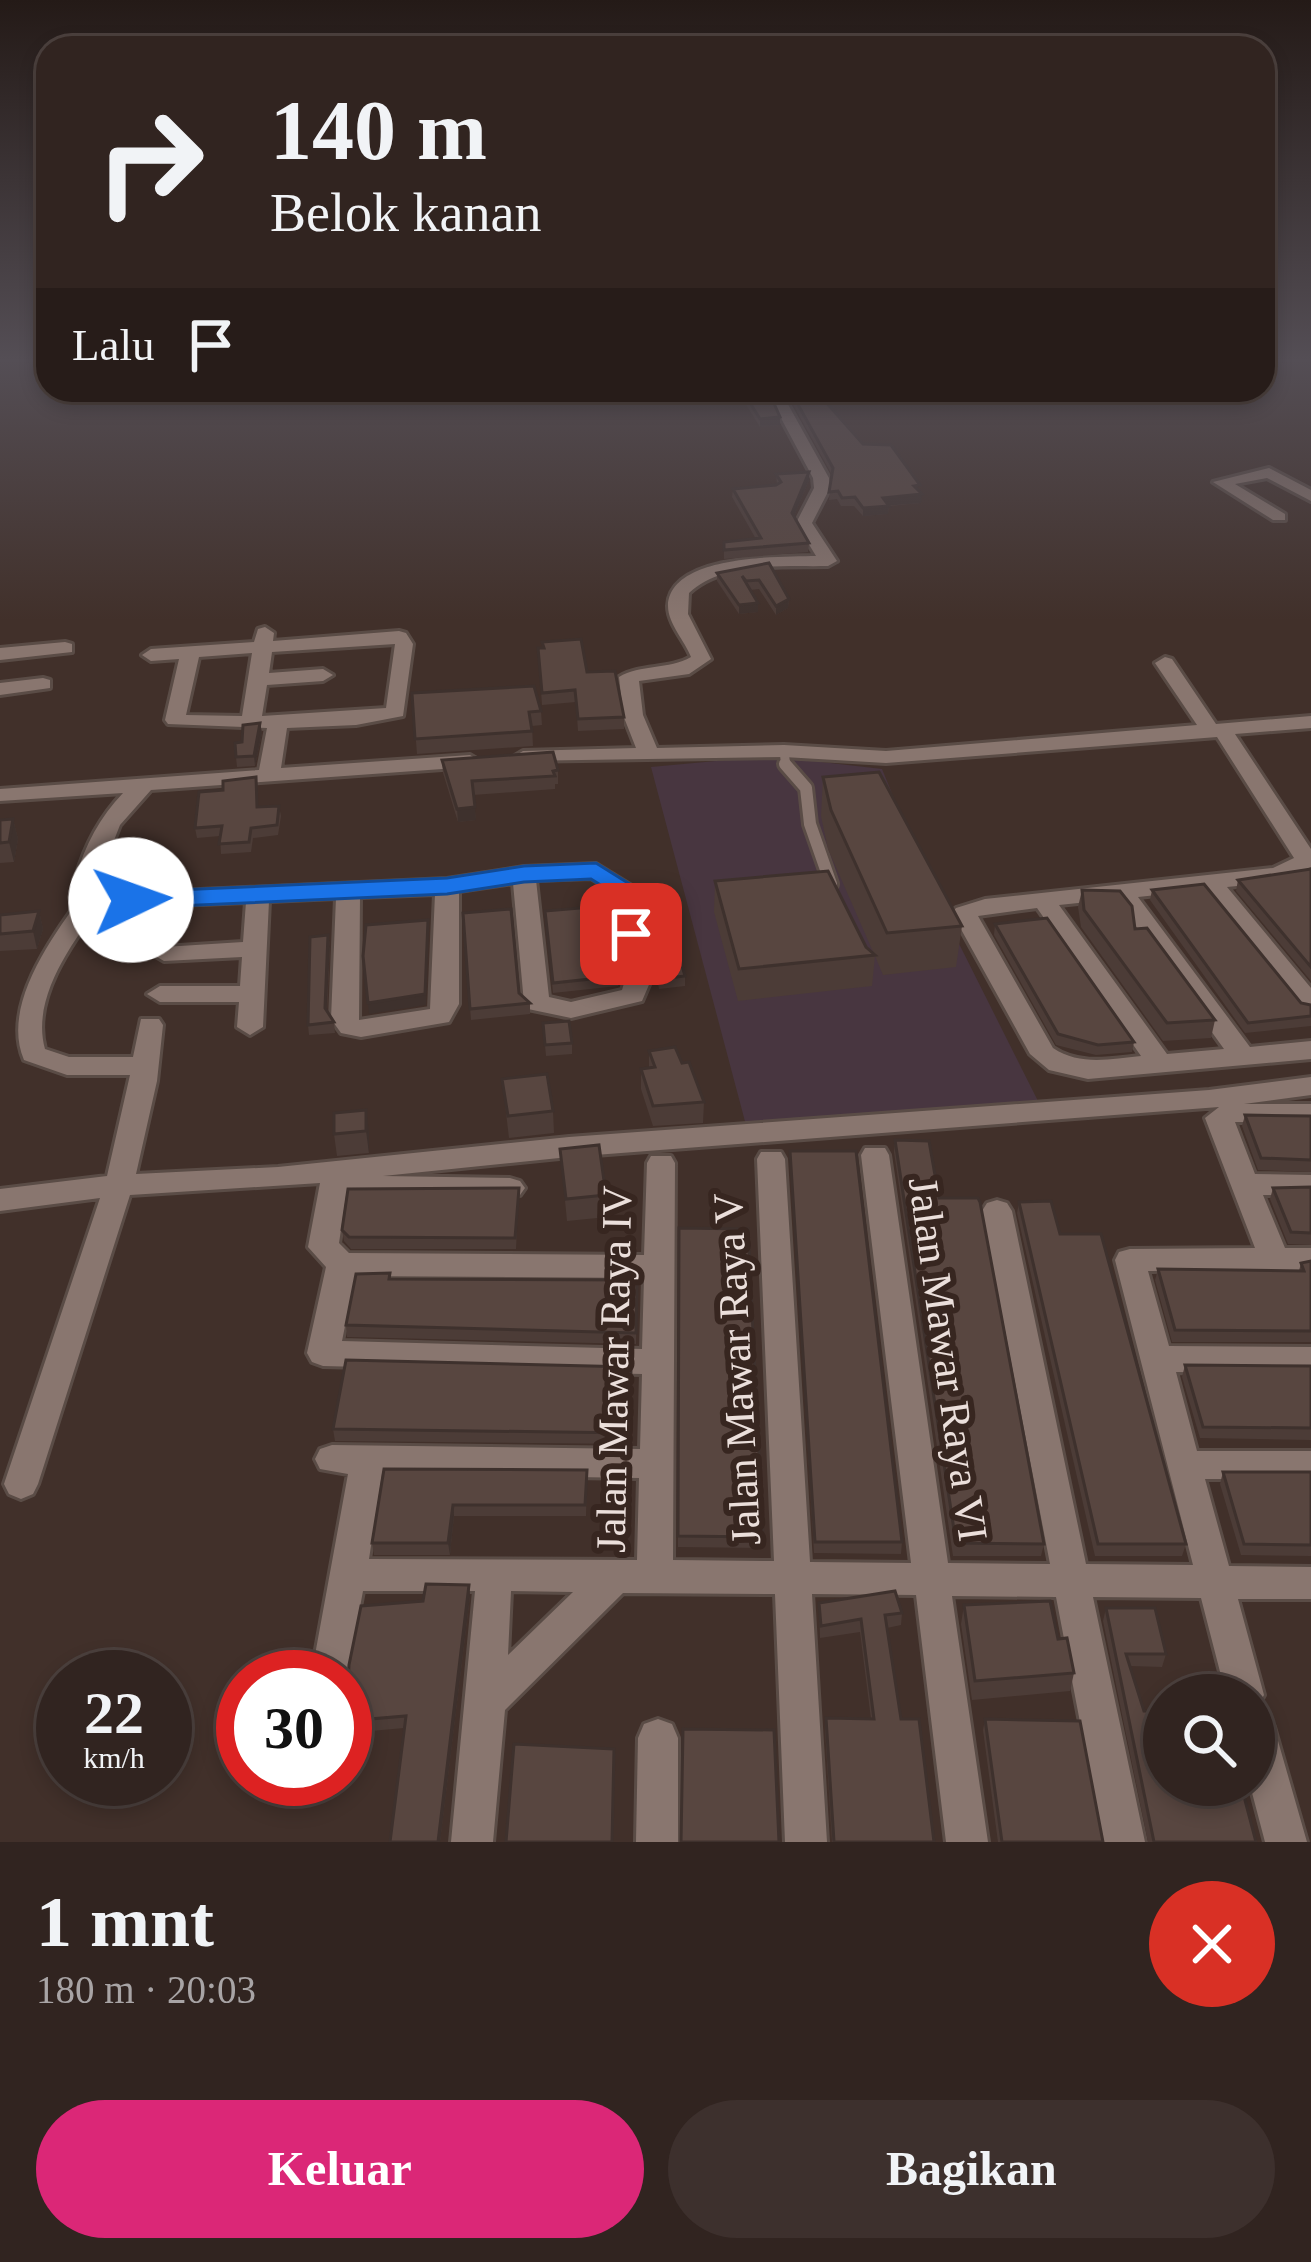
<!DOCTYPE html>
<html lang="id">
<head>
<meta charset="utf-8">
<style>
	:root { --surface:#312420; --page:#3d302d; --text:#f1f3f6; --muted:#a8a4a5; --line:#4c413e; --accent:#db2777 }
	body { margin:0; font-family:"Times New Roman",serif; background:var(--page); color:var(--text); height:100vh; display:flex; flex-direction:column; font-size:45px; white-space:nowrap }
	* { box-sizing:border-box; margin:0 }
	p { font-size:39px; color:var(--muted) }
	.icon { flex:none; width:66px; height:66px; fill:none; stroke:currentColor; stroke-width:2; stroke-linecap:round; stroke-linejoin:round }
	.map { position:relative; height:1842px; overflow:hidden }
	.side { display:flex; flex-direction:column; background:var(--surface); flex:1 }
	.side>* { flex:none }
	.top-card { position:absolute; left:36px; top:36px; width:1239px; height:366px; border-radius:36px; box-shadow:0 6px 18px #0003,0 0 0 3px var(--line); background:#312420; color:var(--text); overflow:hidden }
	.controls { position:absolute; left:1143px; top:1674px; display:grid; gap:24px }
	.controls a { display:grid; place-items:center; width:132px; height:132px; border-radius:50%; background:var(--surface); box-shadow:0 6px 18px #0003,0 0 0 3px var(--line); font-size:60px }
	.speed { position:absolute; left:36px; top:1650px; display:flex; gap:24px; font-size:60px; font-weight:700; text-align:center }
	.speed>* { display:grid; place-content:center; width:156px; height:156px; border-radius:50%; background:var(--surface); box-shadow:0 6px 18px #0003,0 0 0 3px var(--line); line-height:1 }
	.speed small { font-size:30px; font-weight:400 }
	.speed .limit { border:18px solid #d22; background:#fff; color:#111 }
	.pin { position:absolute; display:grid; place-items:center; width:102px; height:102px; color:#fff; margin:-51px; border-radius:24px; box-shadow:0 6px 18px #0006 }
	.me { position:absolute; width:132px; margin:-66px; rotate:87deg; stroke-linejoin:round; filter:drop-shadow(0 0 9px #0008) }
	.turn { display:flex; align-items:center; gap:42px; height:252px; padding:0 36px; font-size:54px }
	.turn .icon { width:156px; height:156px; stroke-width:2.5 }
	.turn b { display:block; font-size:84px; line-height:102px }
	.then { display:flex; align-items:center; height:114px; padding:0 36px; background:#0003; gap:24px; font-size:45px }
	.round { display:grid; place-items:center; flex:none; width:126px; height:126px; border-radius:63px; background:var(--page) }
	.summary { display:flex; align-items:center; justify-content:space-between; height:204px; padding:0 36px }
	h1 { font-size:72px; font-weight:700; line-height:90px }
	.button { display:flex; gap:24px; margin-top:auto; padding:24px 36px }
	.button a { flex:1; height:138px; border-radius:72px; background:var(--accent); color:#fff; font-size:48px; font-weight:700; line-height:138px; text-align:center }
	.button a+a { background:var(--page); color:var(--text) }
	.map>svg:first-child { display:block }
	.industrial { fill:#483640 }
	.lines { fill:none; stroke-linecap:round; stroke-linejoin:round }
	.lane-far1-casing { stroke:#5a4c46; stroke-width:14 }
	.lane-casing { stroke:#5a4c46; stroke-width:18 }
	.street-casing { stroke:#5a4c46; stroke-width:6 }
	.lane-far1 { stroke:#89766f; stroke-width:9 }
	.lane { stroke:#89766f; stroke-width:12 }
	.street { fill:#89766f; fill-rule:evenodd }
	.wall { fill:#4c3c37 }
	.shaded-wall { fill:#3e312d }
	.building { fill:#584640; stroke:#3e312d; stroke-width:3 }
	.route { fill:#1a73e8; stroke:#114b97; stroke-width:3 }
	.labels { text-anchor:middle; stroke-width:12; stroke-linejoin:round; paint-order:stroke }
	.near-street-label { font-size:42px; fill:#ebdfdb; stroke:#372620 }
</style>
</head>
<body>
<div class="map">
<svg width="1311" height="1842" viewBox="0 0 1311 1842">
	<rect width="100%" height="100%" fill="#41302a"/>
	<path class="industrial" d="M770,756L882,769L929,884L1042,1109L751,1144L651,767Z"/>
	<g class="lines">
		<g class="lane-far1-casing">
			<path id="lane-far1" d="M784,751L786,767"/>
		</g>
		<g class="lane-casing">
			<path id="lane" d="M785,764L806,788L810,824L831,884"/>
		</g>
		<g class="street-casing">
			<g id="street">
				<path d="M766,390H780L829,478L830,488L812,523L837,561L828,566C784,567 724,561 689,593L688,614L711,659L689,674L639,681L643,715L657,748L784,745L886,751L1197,725L1155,663L1165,657L1172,659L1216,724L1311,716V728L1235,734L1311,849V867L1276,882L1227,887L1311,988V1013L1302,1011L1204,890L1138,897L1250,1047L1311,1041V1059L1088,1079L1049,1070L1030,1054L952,913L956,908L985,899L1273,868L1294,858L1217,737L886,763L784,757L516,761L513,757L523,751L636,748L623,715L619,677C640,664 669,670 691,657C685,641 668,624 668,606C670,554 780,557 816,556L796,523L814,488L813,478ZM1116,899L1224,1049L1167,1054L1059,905ZM1037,908L1141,1056C1110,1059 1080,1066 1053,1048L978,916Z"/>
				<path d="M1269,468L1311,490V501L1267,478L1235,484L1285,514V520H1273L1213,482Z"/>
				<path d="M265,627L274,633L273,641L399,631L406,633L413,644L403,716L356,725L287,728L281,768L470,755L480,761L470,767L151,790L120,825L100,876L134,893L447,879L524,867L596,864L635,888L651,980L642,1001L571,1018L528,1009L524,1003L513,883L459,891V1004L449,1022L361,1037L341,1033L331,1019L336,898L269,901L263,1027L250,1035L237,1027L239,1002H160L147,994L160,986H240L242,957L164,961L152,954L164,947L243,942L246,902L131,907L105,898C76,938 30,996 45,1049L69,1057H133L141,1019H159L163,1025L157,1081L136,1174L278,1167L569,1137L1209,1090L1311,1077V1095L1244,1104H1311V1122H1235L1255,1174L1311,1175V1195H1263L1285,1248H1311V1270L1148,1271L1169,1346L1311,1347V1373L1176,1372L1197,1451H1311V1479H1205L1229,1566L1311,1567V1599H1238L1264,1695L1256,1709L1268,1714L1274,1727L1307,1842H1265L1250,1785H1254V1695H1226L1201,1598L1093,1597L1145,1842H1103L1056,1597L952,1596L988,1842H946L916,1595L812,1594L827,1842H785L775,1594L623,1593L505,1710L493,1842H451L475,1591H363L345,1687V1677H311L348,1474L320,1469L315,1459L320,1449L332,1445L640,1449L642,1374L323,1366L312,1362L307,1353L326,1267L308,1247L320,1183L130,1195L38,1484L33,1494L21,1499L9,1494L4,1484L100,1198L0,1211V1189L107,1176L130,1075H67L24,1060C0,1004 56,932 87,889L76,877C85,845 100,817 123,793L0,801V789L259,770L267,728L168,724L165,720L179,659L151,661L142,655L151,649L254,642L258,629ZM395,644L386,708L262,716L267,685L323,681L333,675L323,669L269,673L272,652ZM252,653L242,716L186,715L199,657ZM591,878L612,891L625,980L622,990L571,1002L549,997L536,880ZM435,894L430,1009L359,1020L360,897ZM1219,1107L1205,1118L1255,1248L1130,1249L1119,1252L1115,1260L1193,1565L1086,1564L1012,1211L1007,1203L997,1200L987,1203L982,1211L1050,1564L948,1563L889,1155L885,1148H865L861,1155L911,1563L810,1562L785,1159L781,1152H761L757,1159L774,1561L673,1560L675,1163L671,1156H651L647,1163L644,1255L349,1253L339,1243L346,1196L510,1198L520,1195L525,1188L520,1181L510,1178L383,1176L569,1157ZM355,1276L644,1278L642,1349L342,1341ZM382,1474L639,1478L637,1560L369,1559ZM511,1591L573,1592L508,1655Z"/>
				<path d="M65,642L72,644V652L0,660V648Z"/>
				<path d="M43,678L50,680V688L0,695V683Z"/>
				<path d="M658,1719L672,1724L678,1738V1842H636L638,1738L644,1724Z"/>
			</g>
		</g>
		<use href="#lane-far1" class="lane-far1"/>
		<use href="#lane" class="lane"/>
		<use href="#street" class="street"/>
	</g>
	<g class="wall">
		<path d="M737,390H768L780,425L760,427Z"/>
		<path d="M785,390H818L823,399L863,444L920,492L921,503L889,506L888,514L863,516L854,506H841L837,499L829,500L832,475Z"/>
		<path d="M809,472V480L794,516L809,543L808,552L724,559V542L756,539L732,497L733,489L777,484L776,474Z"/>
		<path d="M769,563L789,599L788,608L776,615L759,589L750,590L758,603V612L739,614L717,581V573Z"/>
		<path d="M542,642L587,672L624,717V729L578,731L576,702L542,705L538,648H542Z"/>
		<path d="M412,693L541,711L542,725L532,726L533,746L417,754Z"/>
		<path d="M260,723L262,733L255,766L237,767L236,757L242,742Z"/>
		<path d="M442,760L558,770V784H555V789L473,795L476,820L458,822L443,773Z"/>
		<path d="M256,777L258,807L279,806L281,816L278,835L253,838L251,852L221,854L220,836L197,838L195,828L223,790Z"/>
		<path d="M823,777L962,926L956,967L883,975L875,956L872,986L738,1001L714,912L715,881L866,947L874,954L828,849L821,816Z"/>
		<path d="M13,819L18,839L14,862L0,863V820Z"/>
		<path d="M1311,869V981L1236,891L1238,880Z"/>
		<path d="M1082,890L1135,929L1215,1020L1211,1038L1163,1041L1081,927L1078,907Z"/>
		<path d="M1152,890L1301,1003L1311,1005V1026L1245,1033L1150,900Z"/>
		<path d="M643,895L685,976V986L659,989L643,906Z"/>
		<path d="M603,906L620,981L618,986L553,993L545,911Z"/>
		<path d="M39,911L43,929L37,949L0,951V915Z"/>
		<path d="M463,913L519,993L530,1003V1014L471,1020Z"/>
		<path d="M995,924L1134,1042L1132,1052L1096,1055L1056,1045L994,935Z"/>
		<path d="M328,935L330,946L327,1011L334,1022L335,1033L309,1035L308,1025Z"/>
		<path d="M543,1023L572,1043V1054L546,1056Z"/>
		<path d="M649,1051L682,1063L704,1102L703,1123L653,1126L641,1089V1069L649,1068Z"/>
		<path d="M502,1079L553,1111L554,1133L509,1138Z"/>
		<path d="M366,1110L369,1153L337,1156L334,1134Z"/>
		<path d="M1245,1115L1311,1116V1172L1258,1170L1242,1126Z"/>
		<path d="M895,1140L939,1198L1044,1544L1041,1556H953L894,1152Z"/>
		<path d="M560,1149L606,1195L607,1217L567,1221Z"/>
		<path d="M790,1151L902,1542L901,1554L814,1553Z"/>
		<path d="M1311,1187V1245L1288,1244L1270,1199L1273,1188Z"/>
		<path d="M519,1188L516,1249H351L344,1241L342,1230Z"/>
		<path d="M1019,1202L1060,1234L1186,1544L1182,1556H1095L1017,1213Z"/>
		<path d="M679,1228L763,1537L762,1548L678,1547Z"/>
		<path d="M1311,1261V1342H1172L1155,1280L1158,1269L1299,1271L1301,1263Z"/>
		<path d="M390,1273L391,1279L637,1280L636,1344L347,1337L346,1325Z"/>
		<path d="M1185,1365L1311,1366V1440L1200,1438L1182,1377Z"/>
		<path d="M631,1367L630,1444L335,1441L333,1429Z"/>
		<path d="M384,1469L587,1470L586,1516H454L450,1555H374L372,1543Z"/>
		<path d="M1223,1472H1311V1556L1241,1555L1220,1484Z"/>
		<path d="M470,1596L440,1842H390L404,1728L349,1733L346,1721Z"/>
		<path d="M819,1603L902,1613L901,1625L887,1628L901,1719L934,1842H832L825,1730L826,1718L871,1719L860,1632L820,1638Z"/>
		<path d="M964,1605L1058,1639L1074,1673L1070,1691L972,1700L961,1624Z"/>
		<path d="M1106,1608L1166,1654L1162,1667L1130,1666L1144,1711L1256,1842H1148L1103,1621Z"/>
		<path d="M985,1719L1103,1842H998L983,1730Z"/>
	</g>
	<g class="shaded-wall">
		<path d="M780,417V425L760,427V419Z"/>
		<path d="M809,472V480L792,521V513Z"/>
		<path d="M922,494L921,503L882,506L883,498Z"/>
		<path d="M889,506L888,514L863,516V508Z"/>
		<path d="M789,599L788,608L776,615V606Z"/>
		<path d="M758,603V612L739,614V605Z"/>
		<path d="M260,723L262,733L255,766L254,756Z"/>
		<path d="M475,807L476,820L458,822L457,809Z"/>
		<path d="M13,819L18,839L14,862L9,842Z"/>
		<path d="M39,911L43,929L37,949L33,931Z"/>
		<path d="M428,920L426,1005L369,1014L368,1003Z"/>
		<path d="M328,935L330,946L326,1019L325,1008Z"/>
		<path d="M366,1110L369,1132V1153L366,1131Z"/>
		<path d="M453,1505L454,1516L450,1555L448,1543Z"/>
		<path d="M469,1585L470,1596L440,1842H438Z"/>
	</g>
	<g class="building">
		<path d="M742,390H768L780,417L760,419Z"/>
		<path d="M790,390H818L823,399L863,444L891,445L920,485L914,486L922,494L883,498L889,506L863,508L855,497L842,498L838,491L829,492L833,468Z"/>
		<path d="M809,472L792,513L809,543L724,550V542L761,538L733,489L776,485L781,482L776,474Z"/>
		<path d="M769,563L789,599L776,606L759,580L746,581L742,576L758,603L739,605L717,573Z"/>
		<path d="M581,639L587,672L615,671L624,717L578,719L575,690L542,693L538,648H544L542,642Z"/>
		<path d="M534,686L541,711L529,712L532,731L415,739L412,693Z"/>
		<path d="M260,723L254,756L236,757L235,743L242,742L243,725Z"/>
		<path d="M553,752L558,770L553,771L555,776L472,781L475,807L457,809L442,760Z"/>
		<path d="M879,772L962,926L887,933L831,810L823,777Z"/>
		<path d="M256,777L257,807L279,806L277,825L251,828L249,842L219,844L222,826L195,828L199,792L223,790V781Z"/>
		<path d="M13,819L9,842L0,843V820Z"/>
		<path d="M1311,869V967L1238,880Z"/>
		<path d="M828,871L866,947L875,955L739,969L715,881Z"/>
		<path d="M1204,884L1301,1003L1311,1005V1016L1248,1023L1152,890Z"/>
		<path d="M1082,890L1120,891L1132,906L1135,929L1147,928L1215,1020L1167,1023L1084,910Z"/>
		<path d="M662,893L685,976L659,979L643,895Z"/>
		<path d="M603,906L620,970L618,976L553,983L545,911Z"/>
		<path d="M511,909L519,993L530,1003L470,1009L463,913Z"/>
		<path d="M39,911L33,931L0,934V915Z"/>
		<path d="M1047,918L1134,1042L1098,1045L1058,1034L995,924Z"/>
		<path d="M428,920L425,994L368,1003L363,956L366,925Z"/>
		<path d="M328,935L325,1008L334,1022L308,1025L310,937Z"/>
		<path d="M569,1021L572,1043L545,1045L543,1023Z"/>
		<path d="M675,1047L682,1063L689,1062L704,1102L653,1106L641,1069L655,1067L649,1051Z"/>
		<path d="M547,1074L553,1111L508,1116L502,1079Z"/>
		<path d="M366,1110V1131L334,1134V1113Z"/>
		<path d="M1245,1115L1311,1116V1160L1261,1158Z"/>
		<path d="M895,1140L929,1141L939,1198H978L980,1202L1044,1544L956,1543Z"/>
		<path d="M599,1145L606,1195L566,1199L560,1149Z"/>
		<path d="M790,1151H856L902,1542H815Z"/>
		<path d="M1311,1187V1233L1291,1232L1273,1188Z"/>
		<path d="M519,1188L515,1238L349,1237L342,1230L348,1189Z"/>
		<path d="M1051,1201L1060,1234H1101L1186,1544H1098L1019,1202Z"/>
		<path d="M679,1228L748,1229L763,1537L678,1536Z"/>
		<path d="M1311,1261V1331L1175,1330L1158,1269L1304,1271L1301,1263Z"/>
		<path d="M390,1273L389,1279L637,1280L636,1333L346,1325L356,1274Z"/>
		<path d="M346,1360L631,1367L630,1433L333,1429Z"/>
		<path d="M1185,1365L1311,1366V1428L1203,1427Z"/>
		<path d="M384,1469L587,1470L585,1505H453L448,1543H372Z"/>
		<path d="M1223,1472H1311V1545L1244,1544Z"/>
		<path d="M426,1584L469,1585L438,1842H390L406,1716L346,1721L349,1665L361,1606L423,1601Z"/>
		<path d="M895,1591L902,1613L885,1615L901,1719H919L934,1842H834L826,1718L874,1719L861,1619L821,1626L819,1603Z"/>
		<path d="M1050,1601L1058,1639L1067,1638L1074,1673L975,1681L964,1605Z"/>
		<path d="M1106,1608H1155L1166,1654H1126L1144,1711L1164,1712V1785H1241L1256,1842H1154Z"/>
		<path d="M985,1719L1080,1721L1103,1842H1002Z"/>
		<path d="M683,1729L774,1730L779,1842H681Z"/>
		<path d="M514,1744L614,1749L612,1842H506Z"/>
	</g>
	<linearGradient id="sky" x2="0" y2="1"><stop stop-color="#241a17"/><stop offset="0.58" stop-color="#544e55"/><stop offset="1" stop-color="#544e55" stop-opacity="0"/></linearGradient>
	<rect width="1311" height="621" fill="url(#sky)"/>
	<path class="route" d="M596,863L636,888L644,934L640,940H621L610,891L591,879L524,882L447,894L131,908L117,900L131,892L447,878L524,866Z"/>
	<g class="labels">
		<g class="near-street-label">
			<text transform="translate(949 1359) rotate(82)" y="15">Jalan Mawar Raya VI</text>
			<text transform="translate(613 1369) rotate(-89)" y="15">Jalan Mawar Raya IV</text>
			<text transform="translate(736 1369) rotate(-93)" y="15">Jalan Mawar Raya V</text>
		</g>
	</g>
</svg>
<div class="controls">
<a><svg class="icon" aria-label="search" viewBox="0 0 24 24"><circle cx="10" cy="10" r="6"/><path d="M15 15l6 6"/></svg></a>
</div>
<div class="speed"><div>22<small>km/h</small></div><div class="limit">30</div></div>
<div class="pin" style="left:631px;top:934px;background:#d93025"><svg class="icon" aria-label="arrive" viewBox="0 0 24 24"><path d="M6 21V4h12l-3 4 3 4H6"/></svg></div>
<svg class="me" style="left:131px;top:900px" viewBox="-20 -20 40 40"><circle r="19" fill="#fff"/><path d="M0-13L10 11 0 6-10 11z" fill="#1a73e8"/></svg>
<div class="top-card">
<div class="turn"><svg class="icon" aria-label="right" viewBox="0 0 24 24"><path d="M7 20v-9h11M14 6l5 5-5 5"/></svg><div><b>140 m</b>Belok kanan</div></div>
<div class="then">Lalu<svg class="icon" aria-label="arrive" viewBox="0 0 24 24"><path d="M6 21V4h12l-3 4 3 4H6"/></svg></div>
</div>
</div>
<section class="side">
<div class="summary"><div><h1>1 mnt</h1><p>180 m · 20:03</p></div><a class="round" style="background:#d93025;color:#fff"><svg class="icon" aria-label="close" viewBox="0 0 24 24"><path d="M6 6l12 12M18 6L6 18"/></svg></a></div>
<div class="button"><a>Keluar</a><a>Bagikan</a></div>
</section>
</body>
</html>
